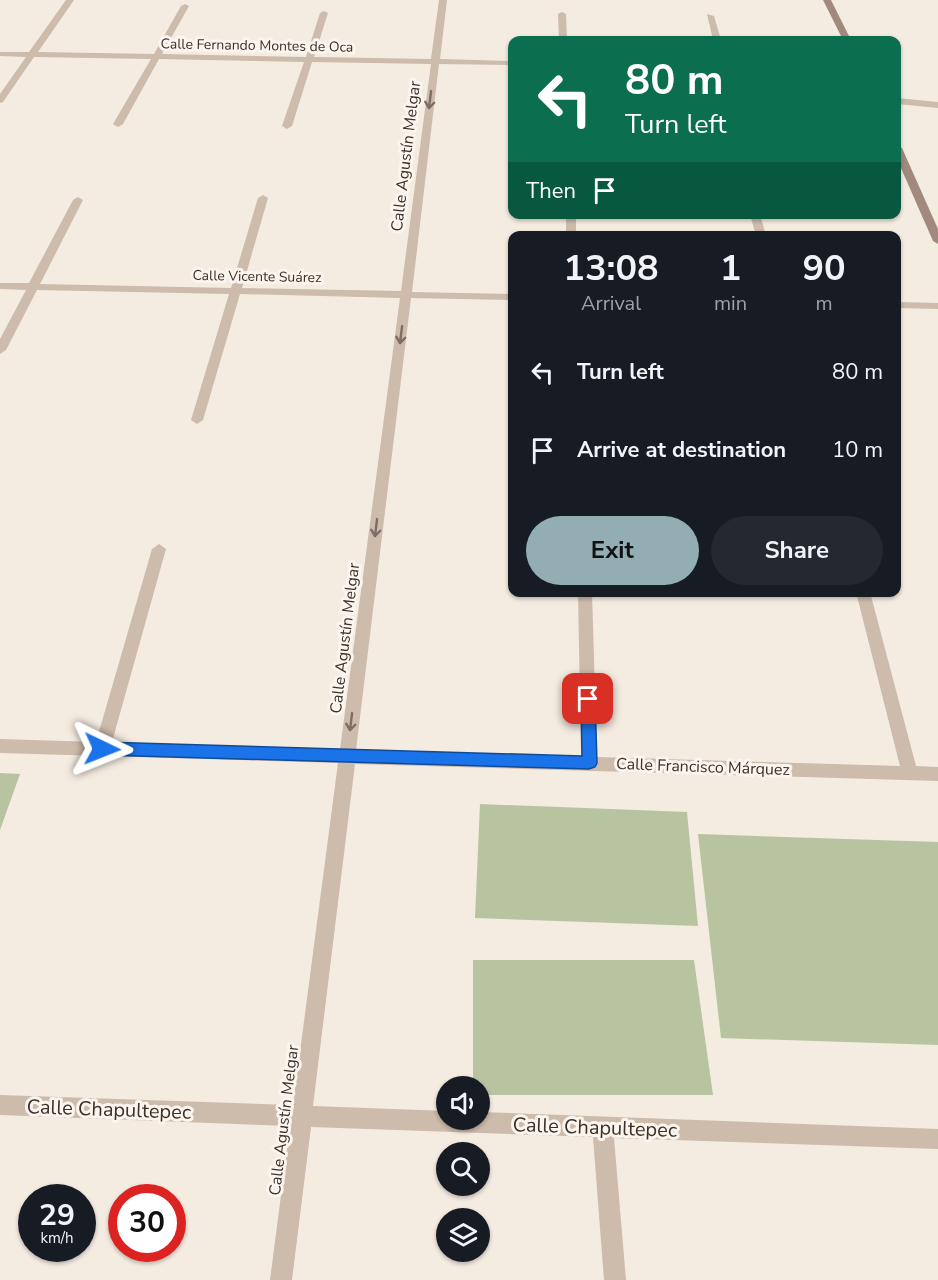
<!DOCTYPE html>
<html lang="en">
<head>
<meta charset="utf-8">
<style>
	:root { --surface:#171b24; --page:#242831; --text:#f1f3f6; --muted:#9ea1a6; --accent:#92aeb2 }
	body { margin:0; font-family:"Nunito Sans",sans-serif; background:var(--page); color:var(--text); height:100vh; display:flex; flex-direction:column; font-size:22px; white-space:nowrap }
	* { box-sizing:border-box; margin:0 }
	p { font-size:20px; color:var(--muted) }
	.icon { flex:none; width:33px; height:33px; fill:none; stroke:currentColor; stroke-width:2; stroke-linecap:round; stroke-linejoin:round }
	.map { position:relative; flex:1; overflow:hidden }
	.drawer { position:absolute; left:508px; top:231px; width:393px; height:366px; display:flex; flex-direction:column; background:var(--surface); border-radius:12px; box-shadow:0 2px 4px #0004 }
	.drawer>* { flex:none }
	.guide { position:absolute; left:508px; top:36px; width:393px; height:183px; border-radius:12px; box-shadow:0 2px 4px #0004; background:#0b6e4f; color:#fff; overflow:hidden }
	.tools { position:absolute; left:436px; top:1076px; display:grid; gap:12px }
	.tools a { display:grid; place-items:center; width:54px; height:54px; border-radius:50%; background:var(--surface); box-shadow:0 2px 4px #0004; font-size:30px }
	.speed { position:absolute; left:18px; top:1184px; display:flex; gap:12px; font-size:30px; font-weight:700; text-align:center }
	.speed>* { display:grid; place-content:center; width:78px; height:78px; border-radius:50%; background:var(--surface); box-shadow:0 2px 4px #0004; line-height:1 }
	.speed small { font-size:15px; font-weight:400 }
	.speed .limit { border:9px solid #d22; background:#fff; color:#111 }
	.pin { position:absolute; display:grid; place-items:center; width:51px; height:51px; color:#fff; margin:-26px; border-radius:12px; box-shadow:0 3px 9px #0006 }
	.me { position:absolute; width:66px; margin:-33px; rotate:92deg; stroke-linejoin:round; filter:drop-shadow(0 0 4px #0008) }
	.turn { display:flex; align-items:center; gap:21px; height:126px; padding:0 18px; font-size:27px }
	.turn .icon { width:78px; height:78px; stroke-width:2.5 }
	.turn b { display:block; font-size:42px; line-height:51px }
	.then { display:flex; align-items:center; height:57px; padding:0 18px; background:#0003; gap:12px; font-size:22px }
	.eta { display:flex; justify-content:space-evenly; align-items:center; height:102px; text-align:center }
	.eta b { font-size:36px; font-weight:700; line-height:42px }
	.button { display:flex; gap:12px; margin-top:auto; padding:12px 18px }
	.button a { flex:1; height:69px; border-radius:36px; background:var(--accent); color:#111; font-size:24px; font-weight:700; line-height:69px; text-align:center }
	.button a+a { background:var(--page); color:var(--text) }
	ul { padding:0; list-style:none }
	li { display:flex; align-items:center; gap:18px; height:78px; padding:0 18px }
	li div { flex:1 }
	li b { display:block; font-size:22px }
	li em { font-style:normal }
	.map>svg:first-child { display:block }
	.green { fill:#b8c4a0 }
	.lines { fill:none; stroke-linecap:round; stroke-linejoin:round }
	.street { fill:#cdbbac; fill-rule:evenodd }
	.secondary { fill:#a18a7d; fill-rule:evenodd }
	.oneway { stroke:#7d6f65 }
	.route { fill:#1a73e8; stroke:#114b97; stroke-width:1.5 }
	.labels { text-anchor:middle; stroke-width:6; stroke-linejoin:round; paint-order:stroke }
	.far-street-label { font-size:14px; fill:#3b302b; stroke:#fbf5ee }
	.street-label { font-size:16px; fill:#3b302b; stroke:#fbf5ee }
	.near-street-label { font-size:20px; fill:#3b302b; stroke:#fbf5ee }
</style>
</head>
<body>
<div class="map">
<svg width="938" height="1280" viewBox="0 0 938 1280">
	<rect width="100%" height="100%" fill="#f4ebe1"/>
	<g class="green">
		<path d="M0,773L20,774L0,830Z"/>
		<path d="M480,804L687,812L698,926L475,918Z"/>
		<path d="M698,834L938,842V1045L721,1038Z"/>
		<path d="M473,960H694L713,1095H480V1086H473Z"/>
	</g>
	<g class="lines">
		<g class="street">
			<path d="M66,0H74L38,52L154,54L181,6L185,4L189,6L162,54L306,57L320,13L324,11L328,13L314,57L431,59L439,0H447L440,59L513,61V65L439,64L412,292L513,294V300L411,298L356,750L581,756L578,592H592L597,757L900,766L856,592H870L916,766L938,767V781L355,764L313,1106L447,1111V1119H480V1112L938,1129V1149L614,1138L626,1280H604L593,1137L311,1127L292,1280H270L290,1126L0,1115V1095L293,1105L338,763L0,753V739L96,742L152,549L159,544L166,549L112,742L340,749L400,298L240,294L203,420L197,424L191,420L229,294L37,290L6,350L0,354V339L26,290L0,289V283H29L73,200L78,197L83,200L40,284L231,288L258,198L263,195L268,198L242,288L401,291L431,64L312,62L292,126L287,129L282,126L304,62L159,59L123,124L118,127L113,124L151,59L34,57L3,102L0,103V94L26,57L0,56V52H29Z"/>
			<path d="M562,12L566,14L567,40H559L558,14Z"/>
			<path d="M707,14L714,16L721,40H713Z"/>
			<path d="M897,98L938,102V108L897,104Z"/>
			<rect x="566" y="214" width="10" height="22"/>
			<path d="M756,215L761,218L766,236H756L751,218Z"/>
			<path d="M897,302L938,303V309L897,308Z"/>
		</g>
		<g class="secondary">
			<path d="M823,0H831L851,40H843Z"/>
			<path d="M897,145L902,148L938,229V244L933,241L897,159Z"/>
		</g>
	</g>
	<defs><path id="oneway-shaft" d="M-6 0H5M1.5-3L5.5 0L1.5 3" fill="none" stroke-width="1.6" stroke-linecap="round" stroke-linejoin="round" transform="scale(1.5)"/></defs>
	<g class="oneway">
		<use href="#oneway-shaft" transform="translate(430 100) rotate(97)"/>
		<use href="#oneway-shaft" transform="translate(401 335) rotate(97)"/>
		<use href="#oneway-shaft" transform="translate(376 528) rotate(97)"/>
		<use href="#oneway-shaft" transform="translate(351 722) rotate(97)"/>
	</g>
	<path class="route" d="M588,693L593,695L595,699L597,763L595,767L589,769L102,755L97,753L95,749L97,744L102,742L582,756L581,699L583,695Z"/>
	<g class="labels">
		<g class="far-street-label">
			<text transform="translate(257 45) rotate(1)" y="5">Calle Fernando Montes de Oca</text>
			<text transform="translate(257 276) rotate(1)" y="5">Calle Vicente Suárez</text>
		</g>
		<g class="street-label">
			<text transform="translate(405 156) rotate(-83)" y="6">Calle Agustín Melgar</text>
			<text transform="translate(344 638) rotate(-83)" y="6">Calle Agustín Melgar</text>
			<text transform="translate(703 766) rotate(2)" y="6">Calle Francisco Márquez</text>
			<text transform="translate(283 1120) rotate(-83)" y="6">Calle Agustín Melgar</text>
		</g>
		<g class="near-street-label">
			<text transform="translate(109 1109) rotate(2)" y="7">Calle Chapultepec</text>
			<text transform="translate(595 1127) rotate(2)" y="7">Calle Chapultepec</text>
		</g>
	</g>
</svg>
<div class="tools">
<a><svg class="icon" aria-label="sound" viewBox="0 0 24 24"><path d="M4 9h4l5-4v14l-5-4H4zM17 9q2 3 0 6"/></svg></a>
<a><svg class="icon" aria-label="search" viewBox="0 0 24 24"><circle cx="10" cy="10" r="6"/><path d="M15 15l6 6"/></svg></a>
<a><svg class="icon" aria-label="layers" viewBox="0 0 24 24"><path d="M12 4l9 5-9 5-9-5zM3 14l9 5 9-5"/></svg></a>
</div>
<div class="speed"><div>29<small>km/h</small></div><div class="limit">30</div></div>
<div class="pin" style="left:588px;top:699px;background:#d93025"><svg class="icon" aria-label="arrive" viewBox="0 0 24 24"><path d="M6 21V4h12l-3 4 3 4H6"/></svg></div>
<svg class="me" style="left:102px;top:749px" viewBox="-20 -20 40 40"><path d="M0-17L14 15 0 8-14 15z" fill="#1a73e8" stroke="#fff" stroke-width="4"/></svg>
<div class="guide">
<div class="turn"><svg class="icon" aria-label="left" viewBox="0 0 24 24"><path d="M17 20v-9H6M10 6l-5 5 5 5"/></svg><div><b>80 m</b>Turn left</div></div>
<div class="then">Then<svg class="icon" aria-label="arrive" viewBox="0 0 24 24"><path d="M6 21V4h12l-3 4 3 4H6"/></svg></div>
</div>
<section class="drawer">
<div class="eta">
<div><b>13:08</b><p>Arrival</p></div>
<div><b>1</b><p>min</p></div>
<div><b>90</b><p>m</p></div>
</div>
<ul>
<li><svg class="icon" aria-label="left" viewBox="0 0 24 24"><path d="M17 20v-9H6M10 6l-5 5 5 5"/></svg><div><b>Turn left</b></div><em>80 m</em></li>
<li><svg class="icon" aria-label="arrive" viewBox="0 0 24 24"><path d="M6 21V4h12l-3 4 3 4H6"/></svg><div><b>Arrive at destination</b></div><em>10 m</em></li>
</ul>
<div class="button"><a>Exit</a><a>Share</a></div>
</section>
</div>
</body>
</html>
